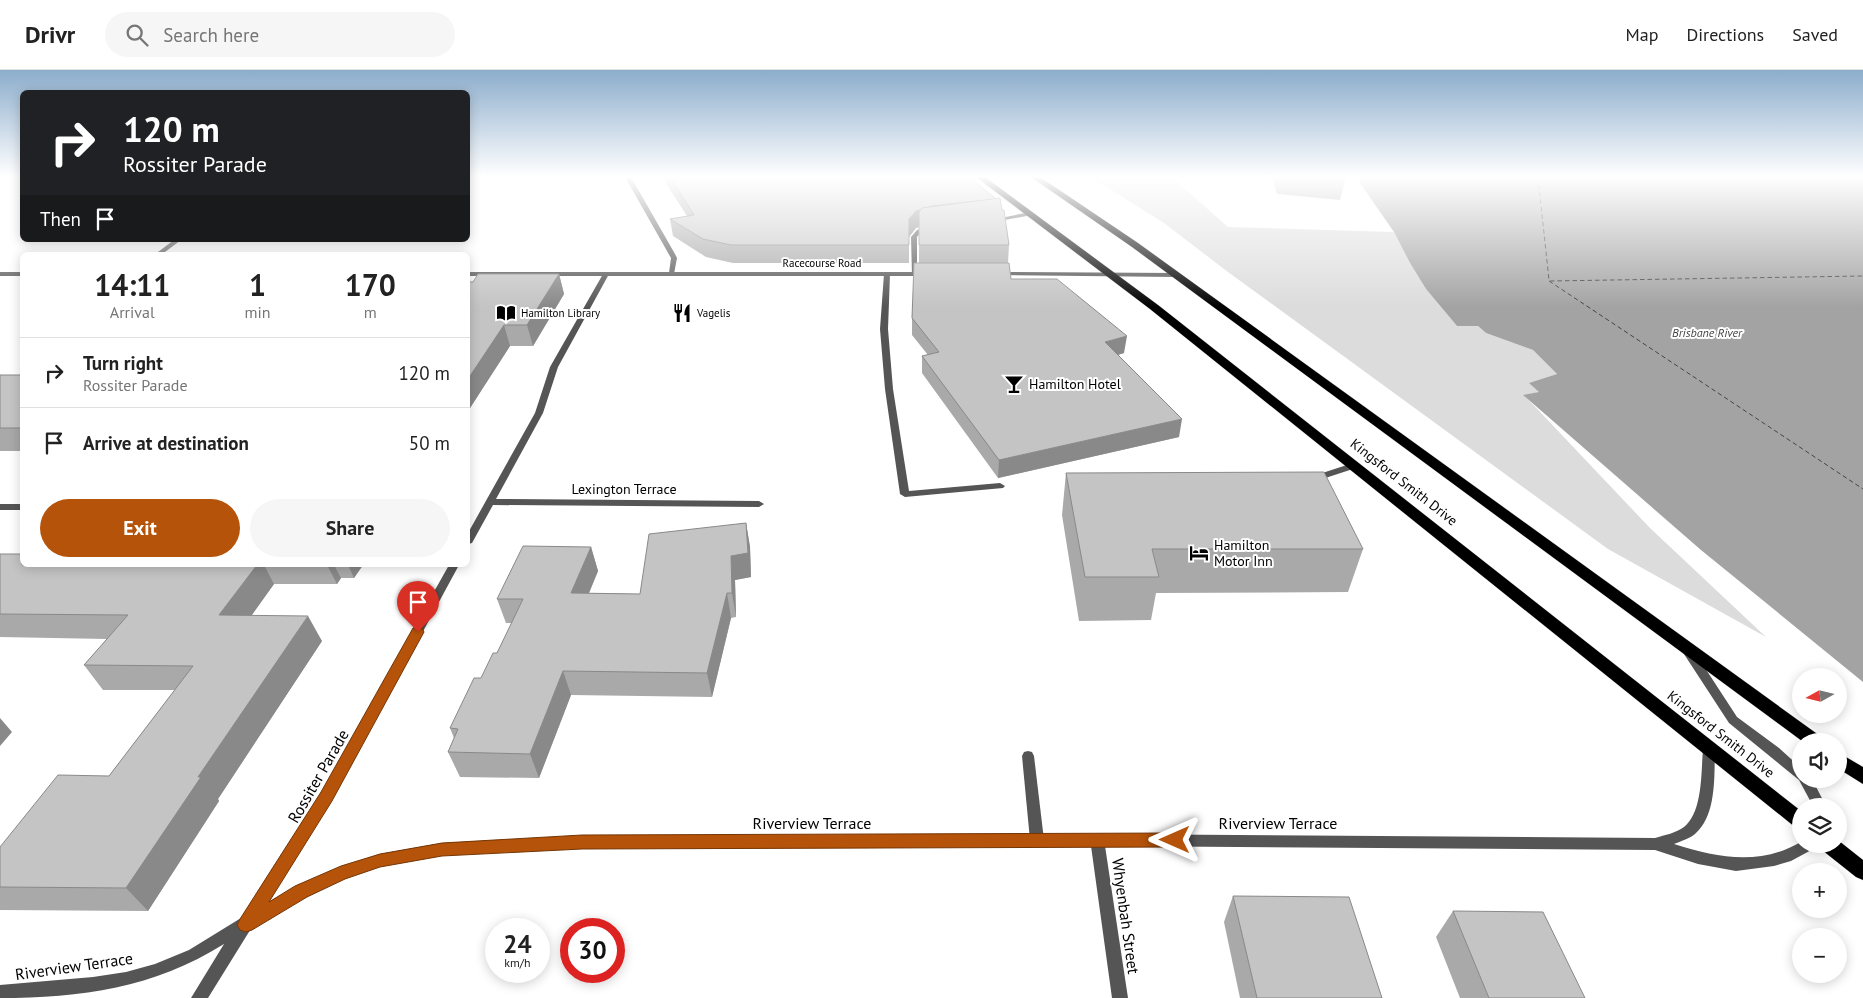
<!DOCTYPE html>
<html lang="en">
<head>
<meta charset="utf-8">
<style>
	:root { --surface:#fff; --page:#f6f6f6; --text:#222; --muted:#767676; --line:#e0e0e0; --accent:#b45309 }
	body { margin:0; font-family:"PT Sans",sans-serif; background:var(--page); color:var(--text); height:100vh; display:flex; flex-direction:column; font-size:19px; white-space:nowrap }
	* { box-sizing:border-box; margin:0 }
	p { font-size:16px; color:var(--muted) }
	.icon { flex:none; width:28px; height:28px; fill:none; stroke:currentColor; stroke-width:2; stroke-linecap:round; stroke-linejoin:round }
	.map { position:relative; flex:1; overflow:hidden }
	.panel { position:absolute; left:20px; top:182px; width:450px; height:315px; display:flex; flex-direction:column; background:var(--surface); border-radius:8px; box-shadow:0 2px 12px #0003 }
	.panel>* { flex:none }
	.top-card { position:absolute; left:20px; top:20px; width:450px; height:152px; border-radius:8px; box-shadow:0 2px 12px #0003; background:#202124; color:#fff; overflow:hidden }
	.needle { width:32px; rotate:262deg }
	.buttons { position:absolute; left:1792px; top:598px; display:grid; gap:10px }
	.buttons a { display:grid; place-items:center; width:55px; height:55px; border-radius:50%; background:var(--surface); box-shadow:0 2px 12px #0003; font-size:25px }
	.speed { position:absolute; left:485px; top:848px; display:flex; gap:10px; font-size:25px; font-weight:700; text-align:center }
	.speed>* { display:grid; place-content:center; width:65px; height:65px; border-radius:50%; background:var(--surface); box-shadow:0 2px 12px #0003; line-height:1 }
	.speed small { font-size:12px; font-weight:400 }
	.speed .limit { border:8px solid #d22; background:#fff; color:#111 }
	.pin { position:absolute; display:grid; place-items:center; width:42px; height:42px; color:#fff; margin:-51px -21px; border-radius:50% 50% 50% 0; rotate:-45deg; box-shadow:0 0 5px #0007 }
	.pin .icon { rotate:45deg }
	.me { position:absolute; width:55px; margin:-28px; rotate:270deg; stroke-linejoin:round; filter:drop-shadow(0 0 4px #0008) }
	.turn { display:flex; align-items:center; gap:18px; height:105px; padding:0 20px; font-size:22px }
	.turn .icon { width:65px; height:65px; stroke-width:2.5 }
	.turn b { display:block; font-size:35px; line-height:42px }
	.then { display:flex; align-items:center; height:48px; padding:0 20px; background:#0003; gap:10px; font-size:19px }
	.eta { display:flex; justify-content:space-evenly; align-items:center; height:85px; text-align:center }
	.eta b { font-size:30px; font-weight:700; line-height:35px }
	.cta { display:flex; gap:10px; margin-top:auto; padding:10px 20px }
	.cta a { flex:1; height:58px; border-radius:30px; background:var(--accent); color:#fff; font-size:20px; font-weight:700; line-height:58px; text-align:center }
	.cta a+a { background:var(--page); color:var(--text) }
	ul { padding:0; list-style:none }
	li { display:flex; align-items:center; gap:15px; height:70px; padding:0 20px; border-top:1px solid var(--line) }
	li div { flex:1 }
	li b { display:block; font-size:19px }
	li em { font-style:normal }
	header { display:flex; align-items:center; gap:30px; box-sizing:border-box; height:70px; padding:0 25px; background:var(--surface); border-bottom:1px solid var(--line) }
	header strong { font-size:24px }
	nav { display:flex; gap:28px; margin-inline-start:auto; font-size:18px }
	.search { width:350px; height:45px; background:var(--page); display:flex; align-items:center; gap:12px; box-sizing:border-box; padding:0 18px; border-radius:28px; color:var(--muted); font-size:19px }
	.map>svg:first-child { display:block }
	.green { fill:#dcdcdc }
	.water { fill:#a3a3a3 }
	.lines { fill:none; stroke-linecap:round; stroke-linejoin:round }
	.ferry { stroke:#444; stroke-width:1; stroke-dasharray:4.5 3; stroke-linecap:butt }
	.trunk-casing { stroke:#dbdbdb; stroke-width:1 }
	.service { fill:#555; fill-rule:evenodd }
	.minor { fill:#555; fill-rule:evenodd }
	.tertiary { fill:#555; fill-rule:evenodd }
	.trunk { fill:#000; fill-rule:evenodd }
	.wall { fill:#a9a9a9 }
	.shaded-wall { fill:#898989 }
	.building { fill:#c4c4c4; stroke:#898989 }
	.route { fill:#b45309; stroke:#753606 }
	.labels { text-anchor:middle; stroke-width:4; stroke-linejoin:round; paint-order:stroke }
	.far-street-label { font-size:11px; fill:#000; stroke:#fff }
	.far-poi-label { font-size:11px; fill:#000; stroke:#fff; text-anchor:start }
	.far-water-label { font-size:12px; font-style:italic; fill:#444; stroke:#fff }
	.poi-label { font-size:14px; fill:#000; stroke:#fff; text-anchor:start }
	.street-label { font-size:14px; fill:#000; stroke:#fff }
	.near-street-label { font-size:16px; fill:#000; stroke:#fff }
</style>
</head>
<body>
<header>
<strong>Drivr</strong>
<div class="search"><svg class="icon" aria-label="search" viewBox="0 0 24 24"><circle cx="10" cy="10" r="6"/><path d="M15 15l6 6"/></svg>Search here</div>
<nav><a>Map</a><a>Directions</a><a>Saved</a></nav>
</header>
<div class="map">
<svg width="1863" height="928" viewBox="0 0 1863 928">
	<rect width="100%" height="100%" fill="#fff"/>
	<path class="green" d="M1091,107H1172L1228,157L1394,162L1410,193L1426,219L1457,256H1478L1486,263L1533,280L1557,304L1530,313L1540,322L1524,325L1650,458L1766,567L1608,479L1228,202L1164,153Z"/>
	<path class="water" d="M1359,107H1863V612L1701,480L1523,325L1539,322L1529,313L1557,304L1533,280L1486,263L1478,256H1457L1426,219L1410,193L1394,162L1360,113Z"/>
	<g class="lines">
		<g class="ferry">
			<path d="M1538,107L1549,210"/>
			<path d="M1549,211L1863,419"/>
			<path d="M1550,211L1863,206"/>
		</g>
		<g class="trunk-casing">
			<g id="trunk">
				<path d="M976,107H985L1158,235L1801,741V759L1795,757L1150,239Z"/>
				<path d="M1031,107H1040L1138,173L1820,666L1822,671H1802L1132,177Z"/>
				<path d="M1839,683L1863,697V714L1839,699Z"/>
				<path d="M1839,771L1863,790V810L1856,807L1822,780L1820,774H1839Z"/>
			</g>
		</g>
		<g class="service">
			<path d="M1030,142L1032,143V145L994,152L991,150Z"/>
			<path d="M930,156L932,157V159L921,162L917,167V204L912,205L911,167L917,160Z"/>
			<path d="M887,202L890,204L888,259L893,319L909,421L1000,413L1005,416L1003,418L905,427L900,424L885,319L880,259L884,204Z"/>
			<path d="M1353,393L1356,394L1358,396L1356,398L1313,412L1308,409L1310,407Z"/>
			<path d="M1028,681L1032,682L1034,686L1044,770L1042,774L1037,776L1032,774L1030,770L1022,686L1024,682Z"/>
		</g>
		<g class="minor">
			<path d="M625,107H631L675,184L677,188L674,204L669,203L671,188Z"/>
			<path d="M174,170H181L161,185H154Z"/>
			<path d="M606,202L609,204L558,297L543,343L496,429L759,431L764,434L759,437L493,435L472,473L468,474V463L535,343L550,297L603,204Z"/>
			<rect x="0" y="434" width="22" height="6"/>
			<path d="M449,495H459L331,731L268,832L336,799L380,784L442,773L582,766L1097,764L1655,768C1665,765 1676,763 1684,757C1703,742 1701,701 1703,679L1705,675L1709,674L1713,675L1715,679C1714,706 1717,745 1695,764C1689,769 1681,771 1674,774C1718,788 1759,796 1801,772V774H1817L1815,778L1791,791L1774,796L1736,801L1698,794L1655,780L1105,776L1128,928H1112L1091,776L582,778L442,785L380,796L345,808L282,839L252,857L208,928H191L224,874C154,918 81,928 0,928V915L93,907L126,902L155,894L189,880L241,848L321,723Z"/>
			<path d="M1688,577L1692,578L1737,647L1779,678L1801,698V709H1812L1826,736H1813L1799,710L1729,653L1682,581L1684,578Z"/>
		</g>
		<g class="tertiary">
			<rect x="0" y="202" width="22" height="4"/>
			<path d="M468,202H927L930,204L927,206H468Z"/>
			<path d="M999,202L1176,203L1179,205L1176,207L997,205L996,204Z"/>
		</g>
		<use href="#trunk" class="trunk"/>
	</g>
	<g class="wall">
		<path d="M662,107H969L1002,140L1009,175L1008,193L1011,209L1124,283L1118,285L1179,367L998,408L922,303V286L928,285L912,265V248L919,193V157L916,158L909,167V193H733L706,187L673,166L670,149L687,146Z"/>
		<path d="M1176,107H1234L1178,108Z"/>
		<path d="M1272,107H1346L1340,130L1277,124Z"/>
		<path d="M559,204L564,224L533,276H510L470,338H468V212Z"/>
		<rect x="0" y="305" width="22" height="76"/>
		<path d="M1066,403L1363,479L1348,522L1156,523L1151,550L1079,551L1062,445Z"/>
		<path d="M746,453L750,477L751,507L735,510L736,547L731,548L712,627L571,625L539,708L460,707L448,682L454,668L450,658L497,583L512,553H506L497,529L591,477L598,501L589,523L640,524Z"/>
		<path d="M0,484L22,495H363L354,508H341L337,514H274L251,546L322,571L218,729L219,731L148,841L0,840V777L109,706L175,620H103L84,595L107,569L0,567Z"/>
		<path d="M1233,826L1382,928H1240L1224,852Z"/>
		<path d="M1453,841L1585,928H1460L1436,867Z"/>
	</g>
	<g class="shaded-wall">
		<path d="M996,129L916,158L909,167V193V149L916,141L932,136Z"/>
		<path d="M559,204L564,224L533,276L527,255Z"/>
		<path d="M504,255L510,276L470,338L468,330V309Z"/>
		<path d="M1127,266L1124,283L1103,289L1105,272Z"/>
		<path d="M1182,349L1179,367L998,408L999,390Z"/>
		<path d="M746,453L750,477L751,507L735,510L736,547L732,523L731,486Z"/>
		<path d="M591,477L598,501L579,547L571,523Z"/>
		<path d="M257,495H264L274,514L234,570L219,545Z"/>
		<path d="M327,495H334L341,508L337,514Z"/>
		<path d="M348,495H363L354,508Z"/>
		<path d="M727,523L731,548L712,627L707,603Z"/>
		<path d="M308,546L322,571L218,729L219,731L148,841L126,818L198,707Z"/>
		<path d="M563,601L571,625L539,708L530,684Z"/>
		<path d="M0,648L12,662L0,676Z"/>
	</g>
	<g class="building">
		<path d="M670,107H969L996,129L932,136L916,141L909,149V175H731L703,169L670,149L694,145Z"/>
		<path d="M1000,128L1002,140H1004L1009,175H919V142L922,138Z"/>
		<path d="M914,193H1009L1011,209H1057L1127,266L1105,272L1182,349L999,390L922,286L939,282L912,248Z"/>
		<path d="M478,204H559L527,255H504L468,309V212H473Z"/>
		<rect x="0" y="305" width="22" height="53"/>
		<path d="M1324,402L1363,479H1152L1159,507H1085L1066,403Z"/>
		<path d="M746,453L748,483L731,486L732,523H727L707,603L563,601L530,684L448,682L458,659L450,658L474,608H481L493,583H497L523,529H497L523,476L591,477L571,523L640,524L649,464Z"/>
		<path d="M0,484H22V495H257L219,545L308,546L198,707H201L126,818L0,817V777L58,705L109,706L193,596L84,595L128,545L0,544Z"/>
		<path d="M1233,826L1349,827L1382,928H1257Z"/>
		<path d="M1453,841L1543,842L1585,928H1489Z"/>
	</g>
	<linearGradient id="sky" x2="0" y2="1"><stop stop-color="#8cadcc"/><stop offset="0.45" stop-color="#fff"/><stop offset="1" stop-color="#fff" stop-opacity="0"/></linearGradient>
	<rect width="1863" height="237" fill="url(#sky)"/>
	<path class="route" d="M418,557L422,558L424,562L332,731L269,832L295,816L341,796L380,784L442,773L582,765L1175,763L1180,765L1182,770L1180,775L1175,777L582,779L442,786L380,797L345,809L307,827L252,860L246,862L240,860L237,855L240,849L321,722L413,558Z"/>
	<defs>
		<g id="library-bare" transform="scale(1.5)"><path d="M-6-4Q-3-5.5-.7-3.5V5Q-3 3-6 4ZM6-4Q3-5.5 .7-3.5V5Q3 3 6 4Z" fill="#000" stroke="#fff" stroke-width="2.5" paint-order="stroke"/></g>
		<g id="restaurant-bare" transform="scale(1.5)"><path d="M-5-6h1v4h1v-4h1v4h1v-4h1v5L-1.5 .5V6h-2V.5L-5-1ZM5-6V6H3V1.5H1.5Q1.5-4 5-6Z" fill="#000" stroke="#fff" stroke-width="2.5" paint-order="stroke"/></g>
		<g id="bar-bare" transform="scale(1.5)"><path d="M-6-5H6L.8 .8V4.5H3.5V6h-7V4.5H-.8V.8Z" fill="#000" stroke="#fff" stroke-width="2.5" paint-order="stroke"/></g>
		<g id="hotel-bare" transform="scale(1.5)"><path d="M-6-4.5h1.5V1H6V5H4.5V3h-9V5H-6ZM-4 0a1.8 1.8 0 1 1 3.6 0ZM.5 0V-2.5h3Q6-2.5 6 0Z" fill="#000" stroke="#fff" stroke-width="2.5" paint-order="stroke"/></g>
	</defs>
	<g fill-rule="evenodd">
		<use href="#library-bare" x="506" y="243"/>
		<use href="#restaurant-bare" x="682" y="243"/>
		<use href="#bar-bare" x="1014" y="314"/>
		<use href="#hotel-bare" x="1199" y="483"/>
	</g>
	<g class="labels">
		<g class="far-street-label">
			<text x="822" y="197">Racecourse Road</text>
		</g>
		<g class="far-poi-label">
			<text x="521" y="247">Hamilton Library</text>
			<text x="697" y="247">Vagelis</text>
		</g>
		<g class="far-water-label">
			<text x="1707" y="267">Brisbane River</text>
		</g>
		<g class="poi-label">
			<text x="1029" y="319">Hamilton Hotel</text>
			<text x="1214" y="480">Hamilton<tspan x="1214" dy="16">Motor Inn</tspan></text>
		</g>
		<g class="street-label">
			<text transform="translate(1404 412) rotate(38)" y="5">Kingsford Smith Drive</text>
			<text x="624" y="424">Lexington Terrace</text>
			<text transform="translate(1721 664) rotate(38)" y="5">Kingsford Smith Drive</text>
		</g>
		<g class="near-street-label">
			<text transform="translate(318 706) rotate(-60)" y="6">Rossiter Parade</text>
			<text x="812" y="759">Riverview Terrace</text>
			<text x="1278" y="759">Riverview Terrace</text>
			<text transform="translate(1126 846) rotate(82)" y="6">Whyenbah Street</text>
			<text transform="translate(74 896) rotate(-8)" y="6">Riverview Terrace</text>
		</g>
	</g>
</svg>
<div class="buttons">
<a><svg class="needle" viewBox="-14 -14 28 28"><path d="M0-13l5 13h-10z" fill="#e53935"/><path d="M0 13l5-13h-10z" fill="#767676"/></svg></a>
<a><svg class="icon" aria-label="sound" viewBox="0 0 24 24"><path d="M4 9h4l5-4v14l-5-4H4zM17 9q2 3 0 6"/></svg></a>
<a><svg class="icon" aria-label="layers" viewBox="0 0 24 24"><path d="M12 4l9 5-9 5-9-5zM3 14l9 5 9-5"/></svg></a>
<a>+</a>
<a>−</a>
</div>
<div class="speed"><div>24<small>km/h</small></div><div class="limit">30</div></div>
<div class="pin" style="left:418px;top:562px;background:#d93025"><svg class="icon" aria-label="arrive" viewBox="0 0 24 24"><path d="M6 21V4h12l-3 4 3 4H6"/></svg></div>
<svg class="me" style="left:1175px;top:770px" viewBox="-20 -20 40 40"><path d="M0-17L14 15 0 8-14 15z" fill="#b45309" stroke="#fff" stroke-width="4"/></svg>
<div class="top-card">
<div class="turn"><svg class="icon" aria-label="right" viewBox="0 0 24 24"><path d="M7 20v-9h11M14 6l5 5-5 5"/></svg><div><b>120 m</b>Rossiter Parade</div></div>
<div class="then">Then<svg class="icon" aria-label="arrive" viewBox="0 0 24 24"><path d="M6 21V4h12l-3 4 3 4H6"/></svg></div>
</div>
<section class="panel">
<div class="eta">
<div><b>14:11</b><p>Arrival</p></div>
<div><b>1</b><p>min</p></div>
<div><b>170</b><p>m</p></div>
</div>
<ul>
<li><svg class="icon" aria-label="right" viewBox="0 0 24 24"><path d="M7 20v-9h11M14 6l5 5-5 5"/></svg><div><b>Turn right</b><p>Rossiter Parade</p></div><em>120 m</em></li>
<li><svg class="icon" aria-label="arrive" viewBox="0 0 24 24"><path d="M6 21V4h12l-3 4 3 4H6"/></svg><div><b>Arrive at destination</b></div><em>50 m</em></li>
</ul>
<div class="cta"><a>Exit</a><a>Share</a></div>
</section>
</div>
</body>
</html>
